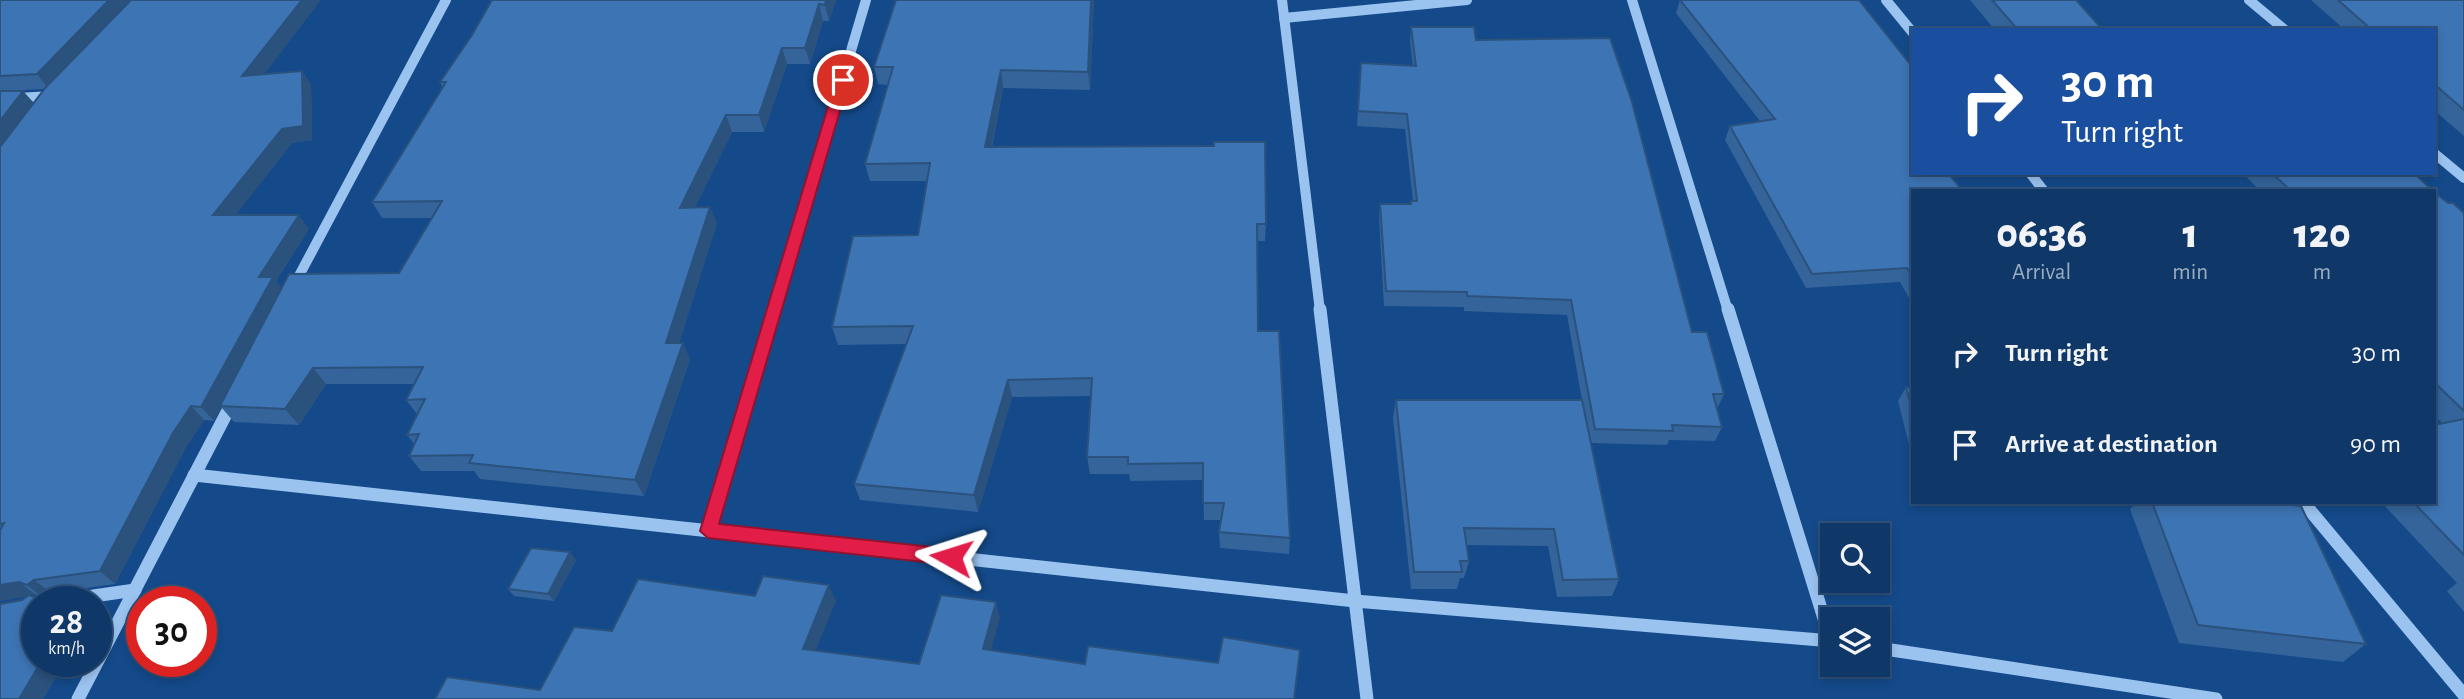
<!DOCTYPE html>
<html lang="en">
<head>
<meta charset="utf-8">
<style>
	:root { --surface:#0f3868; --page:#183f6e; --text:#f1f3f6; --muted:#9bacc0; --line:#2f527c }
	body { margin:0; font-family:"Alegreya Sans",sans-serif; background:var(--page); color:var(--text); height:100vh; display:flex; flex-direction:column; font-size:26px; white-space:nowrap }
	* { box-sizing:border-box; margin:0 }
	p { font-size:23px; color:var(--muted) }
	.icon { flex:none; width:38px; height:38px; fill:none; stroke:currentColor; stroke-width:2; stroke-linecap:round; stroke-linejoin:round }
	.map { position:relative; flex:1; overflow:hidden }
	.side { position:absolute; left:1911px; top:189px; width:525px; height:315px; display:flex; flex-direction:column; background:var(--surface); border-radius:0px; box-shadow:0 4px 10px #0003,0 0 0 2px var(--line) }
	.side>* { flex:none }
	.top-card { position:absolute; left:1911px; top:28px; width:525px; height:147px; border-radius:0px; box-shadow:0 4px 10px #0003,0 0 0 2px var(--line); background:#1a4fa0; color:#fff; overflow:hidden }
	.tools { position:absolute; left:1820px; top:523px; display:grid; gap:14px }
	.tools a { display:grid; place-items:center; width:70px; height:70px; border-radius:0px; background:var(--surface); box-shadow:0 4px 10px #0003,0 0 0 2px var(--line); font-size:35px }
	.speed { position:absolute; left:21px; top:586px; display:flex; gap:14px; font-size:35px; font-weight:700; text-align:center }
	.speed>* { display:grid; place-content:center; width:91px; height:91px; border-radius:50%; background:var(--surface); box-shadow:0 4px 10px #0003,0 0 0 2px var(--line); line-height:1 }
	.speed small { font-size:18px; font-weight:400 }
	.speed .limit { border:10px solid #d22; background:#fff; color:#111 }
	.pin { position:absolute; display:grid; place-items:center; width:60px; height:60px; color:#fff; margin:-30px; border:4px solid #fff; border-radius:50%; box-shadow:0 2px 7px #0007 }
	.me { position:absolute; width:77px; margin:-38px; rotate:276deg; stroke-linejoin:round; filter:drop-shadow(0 0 5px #0008) }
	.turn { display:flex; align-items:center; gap:24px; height:147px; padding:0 35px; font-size:32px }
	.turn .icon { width:91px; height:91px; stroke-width:2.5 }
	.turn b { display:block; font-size:49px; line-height:60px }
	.eta { display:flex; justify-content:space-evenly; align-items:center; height:119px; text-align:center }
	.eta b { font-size:42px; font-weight:800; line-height:49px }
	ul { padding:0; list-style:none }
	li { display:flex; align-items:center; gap:21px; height:91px; padding:0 35px }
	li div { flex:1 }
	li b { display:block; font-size:26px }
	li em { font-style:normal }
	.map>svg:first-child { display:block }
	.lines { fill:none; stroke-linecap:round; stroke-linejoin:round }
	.minor-far1 { stroke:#9bc3f0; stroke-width:10 }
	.minor { stroke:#9bc3f0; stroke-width:13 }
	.wall { fill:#34649a; fill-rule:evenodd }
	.shaded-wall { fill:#2b517d }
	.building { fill:#3d74b3; stroke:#2b517d; stroke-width:2 }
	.route { fill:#e11d48; stroke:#92132f; stroke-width:2 }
</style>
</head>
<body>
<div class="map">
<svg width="2464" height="699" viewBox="0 0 2464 699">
	<rect width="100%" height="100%" fill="#144a8a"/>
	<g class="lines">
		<g class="minor-far1">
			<path d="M1282,0L1320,311"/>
			<path d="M1632,0L1728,311"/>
			<path d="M1886,0L1913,33"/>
			<path d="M2249,0L2285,30"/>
			<path d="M1284,18L1467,0"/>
			<path d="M0,99L52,96"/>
			<path d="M2434,153L2464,178"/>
			<path d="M2030,173L2044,191"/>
			<path d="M293,287L446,0"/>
			<path d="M774,311L866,0"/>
		</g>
		<g class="minor">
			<path d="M1320,309L1367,699"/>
			<path d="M1728,309L1831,641"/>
			<path d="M194,475L1355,601L1832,641"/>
			<path d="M2303,502L2464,695"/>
			<path d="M708,531L774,309"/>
			<path d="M52,602L135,590"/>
			<path d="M1878,648L2216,699"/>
			<path d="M78,699L234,399"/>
		</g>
	</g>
	<g class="wall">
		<path d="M0,0L264,74L302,71L311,85L312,140L292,143L235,215L309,229L276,281L282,289L399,273L432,218H382L372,202L443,88L440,82L836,0L829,21H823L810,64H787L764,132H732L695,207L717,223L679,343L690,359L644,496L480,479L474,471H421L409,456L414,444L407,435L417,414L406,400L415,384H326L299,425L234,422L221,407L214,421L204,420L186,447L115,584L51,593L45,597L82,592L95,602H37L65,662L43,699H0L22,600L27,596L0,601V91H23L34,103L45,89L0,91ZM36,595L42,597L37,598L30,596Z"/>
		<path d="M896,0H1094L1090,90L1003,88L992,147L1266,224L1265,241H1257L1258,331L1290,538L1289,554L1220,548L1219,532L1221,520H1204L1203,480L1130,481L1129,474H1090L1087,457L1091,396L1012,397L978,512L860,500L854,484L906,344L838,345L832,327L918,235L927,181H870L865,164L888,85L878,84L874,67Z"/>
		<path d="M1680,0L1913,191V305L1900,282L1806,288L1725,140L1730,126L1760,121L1676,13Z"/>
		<path d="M1970,0H2076L2103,30H1995Z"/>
		<path d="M2311,0H2464V136L2434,110V30H2345Z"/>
		<path d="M1411,27L1476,40L1692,332L1724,394L1717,409L1722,427L1715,441L1669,440L1667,445L1591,443L1619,579L1612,596L1557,597L1548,546L1467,545L1469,561L1464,578H1460L1457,589H1411L1393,418L1396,400H1582L1567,315L1464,311V307L1384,306L1379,219L1380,204H1410L1411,201H1413L1405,129L1357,126L1361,63L1413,66L1410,42Z"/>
		<path d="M2243,173H2414L2433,191H2260Z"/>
		<path d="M2434,192L2448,203L2464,213V612L2447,591L2457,583L2381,502H2434L2442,423L2434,415Z"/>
		<path d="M1906,387L1913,388V460L1898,401Z"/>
		<path d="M2137,502H2266L2366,644L2343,662L2179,643L2130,509Z"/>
		<path d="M576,560L554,601L514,596L508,589Z"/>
	</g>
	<g class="shaded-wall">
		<path d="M109,0H133L48,88L37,74Z"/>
		<path d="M302,0H321L252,90L242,76Z"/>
		<path d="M826,0H836L829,21L825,5Z"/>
		<path d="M1091,0H1094L1090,90L1088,72Z"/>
		<path d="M819,4L823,21L810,64L805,48Z"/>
		<path d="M782,48L787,64L764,132L759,115Z"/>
		<path d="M1001,70L1003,88L988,164L985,147Z"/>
		<path d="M302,71L311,85L312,140L292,143L224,230L213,215Z"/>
		<path d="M23,91L35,105L0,152V121Z"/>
		<path d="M726,115L732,132L687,224L680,208Z"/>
		<path d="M710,207L717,223L674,359L666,343Z"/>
		<path d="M299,215L309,229L276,281L284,291L220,406L221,407L214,421L201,407L259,277Z"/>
		<path d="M683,343L690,359L644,496L635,480Z"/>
		<path d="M313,368L326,384L299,425L285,409Z"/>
		<path d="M1008,380L1012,397L978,512L974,495Z"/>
		<path d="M191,406L204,420L186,447L115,584L100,571L173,433Z"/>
		<path d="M570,552L576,560L554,601L548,594Z"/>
		<path d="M34,580L51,593L44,598L27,585Z"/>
		<path d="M19,582L36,595L0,601V585Z"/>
		<path d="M829,585L836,601L810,664L803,649Z"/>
		<path d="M82,592L95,602H76Z"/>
		<path d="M996,602L1000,618L987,664L983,649Z"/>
		<path d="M41,662H65L43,699H19Z"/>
	</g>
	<g class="building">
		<path d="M0,0H109L37,74L0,76Z"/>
		<path d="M131,0H302L242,76L302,71L303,126L282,129L213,215H299L259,277H273L201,407L191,406L173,433L100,571L34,580L27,585L19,582L0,585V530L4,523L0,524V147L46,87Z"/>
		<path d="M492,0H826L825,5L819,4L805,48H782L759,115H726L680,208L710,207L666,343H683L635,480L469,463L473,455L409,456L419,434L407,435L425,399L406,400L423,367L313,368L285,409L220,406L289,274L399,273L442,201L372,202L446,82H440L472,35Z"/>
		<path d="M896,0H1091L1088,72L1001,70L985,147L1214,146V142H1265L1266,224H1257L1258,331H1279L1290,538L1219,532L1224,503H1203V463L1128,464V457H1087L1092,378L1008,380L974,495L854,484L913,326L832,327L853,236L918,235L930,163L865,164L893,67H874Z"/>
		<path d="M1680,0H1859L1913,68V173H1948L1963,191H1913V277L1907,268L1812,274L1730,126L1775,119Z"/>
		<path d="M1992,0H2076L2103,30H2018Z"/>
		<path d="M2338,0H2464V110L2434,84V30H2372Z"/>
		<path d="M1411,27H1474L1476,40L1610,38L1632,102L1692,332H1707L1724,394H1713L1722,427L1672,425L1673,431L1595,429L1571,300L1467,296V292L1386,291L1380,204H1411V201H1417L1407,114L1358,111L1361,63L1416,66Z"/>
		<path d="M0,91H23L0,121Z"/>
		<path d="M2272,173H2414L2433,191H2291Z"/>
		<path d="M2434,192L2448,203H2453L2464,213V411L2434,382Z"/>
		<path d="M1906,387L1913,388V414Z"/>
		<path d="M1396,400H1582L1619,579L1563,580L1554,529L1464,528L1469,561H1460L1462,572H1414Z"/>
		<path d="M2464,419V555L2413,502H2434V425Z"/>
		<path d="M2152,502H2266L2301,506L2366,644L2198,625Z"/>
		<path d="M531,548L570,552L548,594L508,589Z"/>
		<path d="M763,576L829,585L803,649L919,664L941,595L996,602L983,649L1085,664L1088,646L1218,663L1223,637L1300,650L1294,699H435L447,677L540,690L574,627L612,631L638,579L755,596Z"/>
		<path d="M82,592L76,602H37V662H41L19,699H0V604L22,600L29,595L37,598Z"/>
	</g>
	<path class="route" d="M843,76L849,80L719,524L951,549L960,557L951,565L708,538L700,531L836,80Z"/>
</svg>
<div class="tools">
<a><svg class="icon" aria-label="search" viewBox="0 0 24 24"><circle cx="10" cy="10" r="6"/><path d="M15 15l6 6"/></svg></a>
<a><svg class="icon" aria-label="layers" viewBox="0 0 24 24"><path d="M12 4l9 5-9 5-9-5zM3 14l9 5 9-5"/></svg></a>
</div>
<div class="speed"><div>28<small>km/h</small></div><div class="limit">30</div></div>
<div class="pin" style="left:843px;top:80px;background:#d93025"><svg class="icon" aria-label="arrive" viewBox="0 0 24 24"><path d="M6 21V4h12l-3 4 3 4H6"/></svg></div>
<svg class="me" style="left:951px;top:557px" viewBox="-20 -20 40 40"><path d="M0-17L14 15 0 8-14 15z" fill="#e11d48" stroke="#fff" stroke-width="4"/></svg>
<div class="top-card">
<div class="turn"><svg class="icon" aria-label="right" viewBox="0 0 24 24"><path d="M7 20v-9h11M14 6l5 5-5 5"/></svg><div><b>30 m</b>Turn right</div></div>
</div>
<section class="side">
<div class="eta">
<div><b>06:36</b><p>Arrival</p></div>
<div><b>1</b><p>min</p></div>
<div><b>120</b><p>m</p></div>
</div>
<ul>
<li><svg class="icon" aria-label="right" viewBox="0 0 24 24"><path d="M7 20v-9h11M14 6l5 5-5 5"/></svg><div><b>Turn right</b></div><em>30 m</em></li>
<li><svg class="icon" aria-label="arrive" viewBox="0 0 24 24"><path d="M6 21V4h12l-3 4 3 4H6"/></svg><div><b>Arrive at destination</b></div><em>90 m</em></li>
</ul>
</section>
</div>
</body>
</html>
